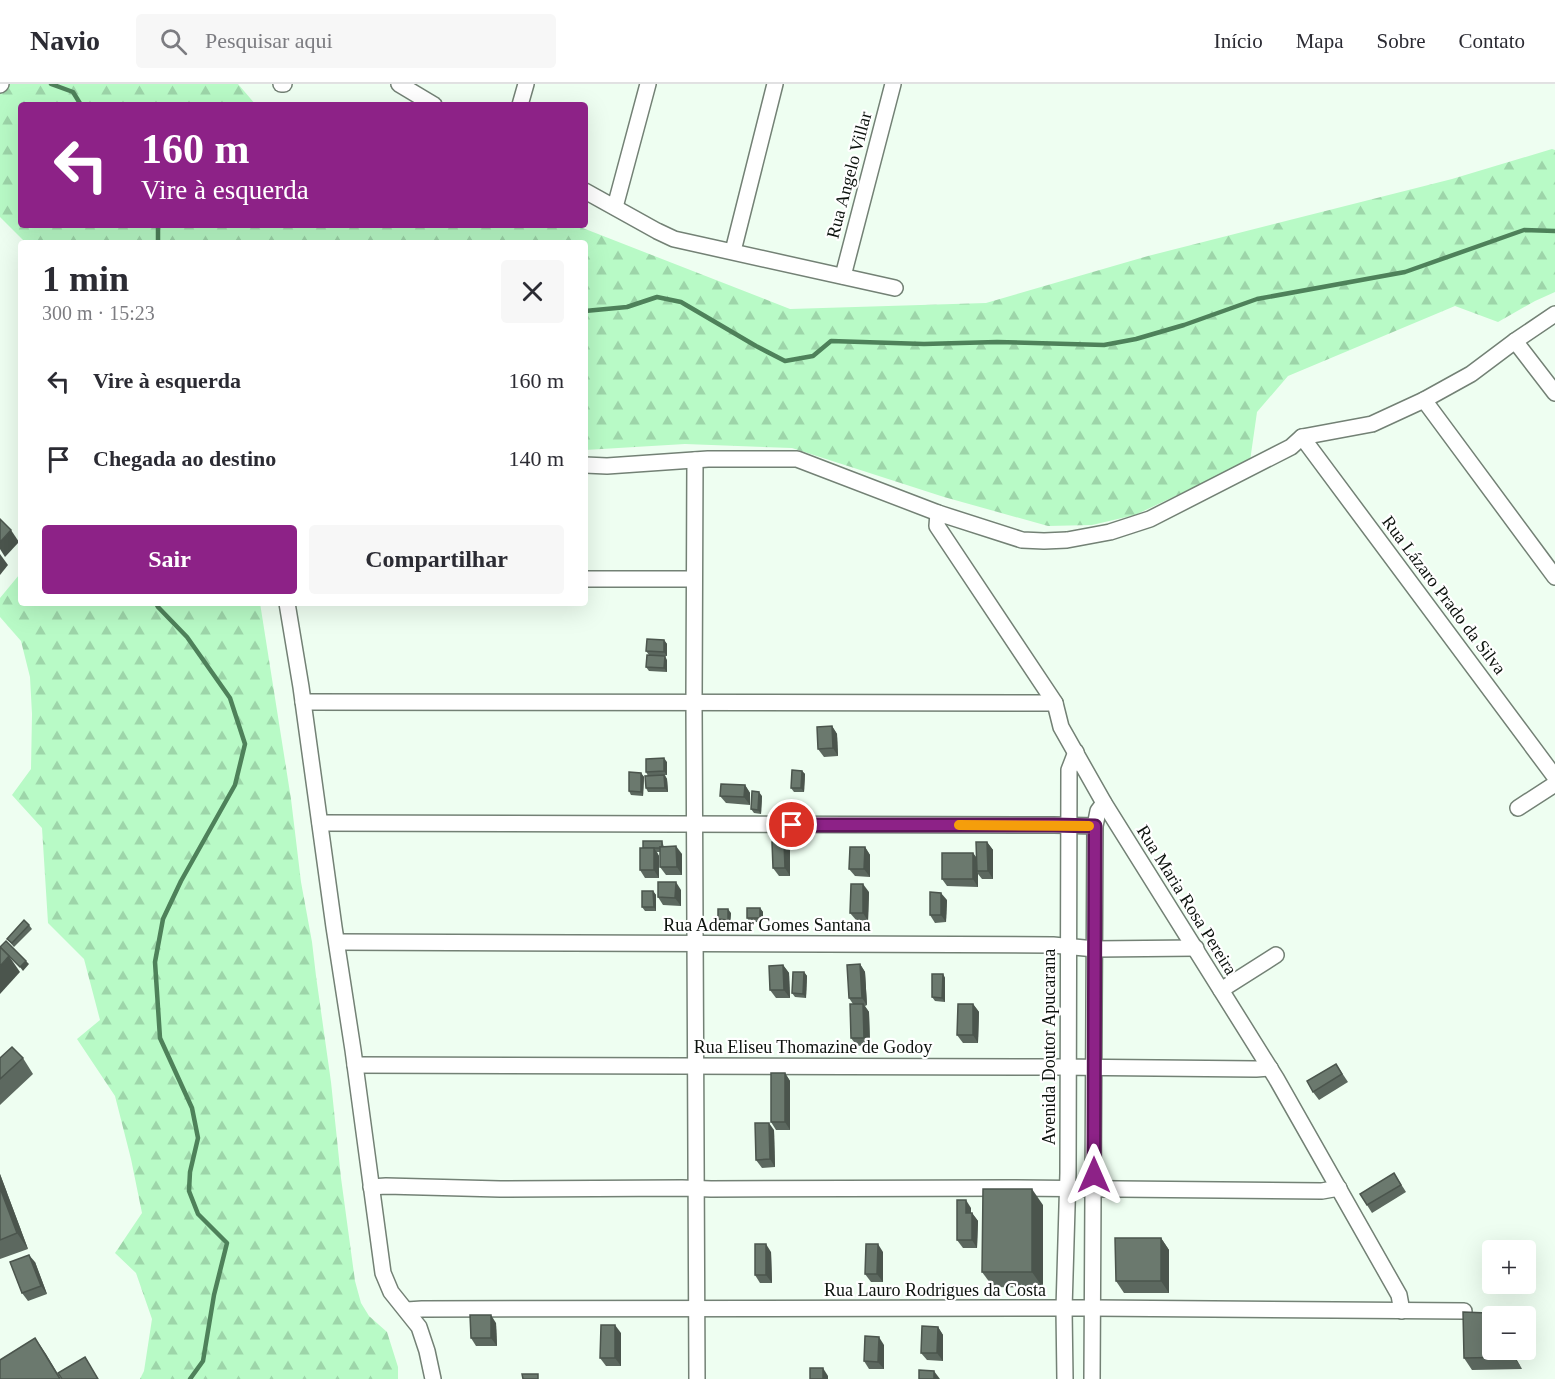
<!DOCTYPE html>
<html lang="pt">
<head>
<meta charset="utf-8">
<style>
	:root { --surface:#fff; --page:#f7f7f7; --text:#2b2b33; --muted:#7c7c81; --line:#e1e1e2; --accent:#8d2287 }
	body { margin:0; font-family:Georgia,serif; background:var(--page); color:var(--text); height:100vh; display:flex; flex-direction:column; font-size:22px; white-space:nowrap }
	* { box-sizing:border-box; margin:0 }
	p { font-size:20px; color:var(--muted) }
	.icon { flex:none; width:33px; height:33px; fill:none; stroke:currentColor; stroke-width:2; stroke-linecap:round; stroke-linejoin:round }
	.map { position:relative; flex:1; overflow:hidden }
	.drawer { position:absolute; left:18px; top:156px; width:570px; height:366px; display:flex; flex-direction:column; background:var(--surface); border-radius:6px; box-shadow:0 6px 24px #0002 }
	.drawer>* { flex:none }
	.hud { position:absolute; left:18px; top:18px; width:570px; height:126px; border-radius:6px; box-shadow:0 6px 24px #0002; background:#8d2287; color:#fff; overflow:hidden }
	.controls { position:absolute; left:1482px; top:1156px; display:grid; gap:12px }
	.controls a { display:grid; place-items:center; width:54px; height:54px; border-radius:6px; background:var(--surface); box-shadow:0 6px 24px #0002; font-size:30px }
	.pin { position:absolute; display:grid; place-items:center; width:51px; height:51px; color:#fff; margin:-26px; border:3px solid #fff; border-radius:50%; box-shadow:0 2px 6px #0007 }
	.me { position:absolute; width:66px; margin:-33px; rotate:0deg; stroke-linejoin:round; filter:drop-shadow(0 0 4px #0008) }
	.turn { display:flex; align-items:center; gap:21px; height:126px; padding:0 24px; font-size:27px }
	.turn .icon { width:78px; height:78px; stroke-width:2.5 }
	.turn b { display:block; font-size:42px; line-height:51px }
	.round { display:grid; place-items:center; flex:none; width:63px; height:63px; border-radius:6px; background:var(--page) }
	.head { display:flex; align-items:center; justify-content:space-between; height:102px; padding:0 24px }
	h1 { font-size:36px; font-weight:700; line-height:45px }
	.action { display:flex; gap:12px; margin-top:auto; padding:12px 24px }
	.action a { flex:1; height:69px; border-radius:6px; background:var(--accent); color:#fff; font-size:24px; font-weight:700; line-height:69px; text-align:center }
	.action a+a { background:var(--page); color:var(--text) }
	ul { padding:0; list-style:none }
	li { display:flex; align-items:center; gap:18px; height:78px; padding:0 24px }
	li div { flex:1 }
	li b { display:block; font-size:22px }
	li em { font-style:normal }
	header { display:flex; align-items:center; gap:36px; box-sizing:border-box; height:84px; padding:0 30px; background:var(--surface); border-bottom:2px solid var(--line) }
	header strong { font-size:28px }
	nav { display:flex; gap:33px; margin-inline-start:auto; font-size:21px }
	.search { width:420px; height:54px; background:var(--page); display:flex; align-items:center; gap:15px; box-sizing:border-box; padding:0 21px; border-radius:6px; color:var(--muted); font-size:22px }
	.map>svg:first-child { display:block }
	.forest { fill:url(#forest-firs) }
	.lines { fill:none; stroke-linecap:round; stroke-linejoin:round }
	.stream { stroke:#4e815a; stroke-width:4.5 }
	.minor-casing { stroke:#738175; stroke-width:18 }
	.minor { stroke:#fff; stroke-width:15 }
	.wall { fill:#5c685f }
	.shaded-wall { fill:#4b554d }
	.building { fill:#6b796e; stroke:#4b554d; stroke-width:1.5 }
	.route-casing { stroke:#5c1658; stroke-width:15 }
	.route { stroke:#8d2287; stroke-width:10 }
	.slow { stroke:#f59e0b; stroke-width:10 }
	.labels { text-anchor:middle; stroke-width:4.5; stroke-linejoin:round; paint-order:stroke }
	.street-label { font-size:18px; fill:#0d130e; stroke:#fff }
</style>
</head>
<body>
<header>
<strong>Navio</strong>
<div class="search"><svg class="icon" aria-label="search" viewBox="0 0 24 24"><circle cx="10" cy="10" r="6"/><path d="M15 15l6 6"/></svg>Pesquisar aqui</div>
<nav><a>Início</a><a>Mapa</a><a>Sobre</a><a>Contato</a></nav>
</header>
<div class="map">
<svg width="1555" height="1295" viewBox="0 0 1555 1295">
	<defs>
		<pattern id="forest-firs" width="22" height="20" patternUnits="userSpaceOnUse" patternTransform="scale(1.5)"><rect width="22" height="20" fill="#b8fac6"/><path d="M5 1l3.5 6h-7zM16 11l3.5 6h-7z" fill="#9dd5a9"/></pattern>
	</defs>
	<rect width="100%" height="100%" fill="#eefef1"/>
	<g class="forest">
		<path d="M0,0H238L256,21H21V141H575L790,225L986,219L1148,172L1452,95L1552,65L1555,66V208L1535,217L1498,238L1455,222L1288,292L1257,328L1250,377L1135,431L1092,441L1048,442L944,413L792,364L685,360L585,366V159H26L0,133Z"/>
		<path d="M19,491H21V519H260L291,715L301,798L312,858L316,892L331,998L341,1094L355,1197L361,1219L369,1232L387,1248L398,1283V1295H140L144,1287L152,1235L136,1189L115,1169L142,1129L131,1075L115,1012L77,955L100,936L84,875L48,839L42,744L12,711L31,685L32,630L30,593L21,557L0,533V514Z"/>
	</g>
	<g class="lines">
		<g class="stream">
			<path d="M51,0L73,8L81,21"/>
			<path d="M158,141V159"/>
			<path d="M585,227L627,223L657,213L681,218L756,262L785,277L813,272L831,257L924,260L997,258L1104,261L1136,255L1184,241L1257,215L1405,188L1524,146L1555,147"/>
			<path d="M156,519L158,523L187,553L230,614L245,660L235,701L181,797L163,835L155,878L160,954L192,1024L198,1054L190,1088L189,1107L198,1130L227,1159L214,1211L203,1277L190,1295"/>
		</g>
		<g class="minor-casing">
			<g id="minor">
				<path d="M281,0H284"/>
				<path d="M399,0L434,21"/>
				<path d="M0,1L1,0"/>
				<path d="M520,21L526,0"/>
				<path d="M585,107L657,147L674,155L895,204"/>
				<path d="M615,123L648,0"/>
				<path d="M733,167L775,0"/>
				<path d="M843,192L893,0"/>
				<path d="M1515,257L1555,309"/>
				<path d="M1424,316L1555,493"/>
				<path d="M1302,353L1555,693"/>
				<path d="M695,376L694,619L697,1295"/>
				<path d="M585,381L607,382L708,375H797L938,429L1022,456L1044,457L1067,456L1110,448L1150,435L1291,363L1302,353L1372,340L1424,316L1471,290L1515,257L1555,230"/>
				<path d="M938,429L937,442L1055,619L1061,643L1104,719L1276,994L1399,1211L1402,1227"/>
				<path d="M585,495H694"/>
				<path d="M287,519L301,603L334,843L353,966L383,1189L391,1208L419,1243L427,1267L433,1295"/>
				<path d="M303,618L1055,619"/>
				<path d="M1518,724L1555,700"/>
				<path d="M320,739L1054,741L1095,742"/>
				<path d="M337,858L1053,861L1095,865L1196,864"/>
				<path d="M1221,906L1276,871"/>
				<path d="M355,981L1057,983L1256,985L1270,984"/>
				<path d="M371,1103L386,1102L500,1105L682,1104L711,1105L1012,1104L1322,1107L1339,1104"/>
				<path d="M407,1226L422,1225L1093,1224L1464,1227"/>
				<path d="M1065,1295L1064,1225L1068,1089L1069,686L1076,668"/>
				<path d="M1092,1295L1095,742L1098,727L1104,719"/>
			</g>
		</g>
		<use href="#minor" class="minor"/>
	</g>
	<g class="wall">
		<path d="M664,556L667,560V572L649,571L646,567Z"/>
		<path d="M667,576V588L649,587L646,583Z"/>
		<path d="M832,642L837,650L838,672L824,673L818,665Z"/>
		<path d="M667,678V691H665L667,695L668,708H648L646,704L648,692L646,688Z"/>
		<path d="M802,687L805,690L804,708H794L791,704Z"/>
		<path d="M641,689L644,693L643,712L631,711L629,707Z"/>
		<path d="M745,701L750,709V721L726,719L720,712Z"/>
		<path d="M762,712L761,730L754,729L751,725Z"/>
		<path d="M662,757L664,763L682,770V791H666L660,783V768H657L659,772V794H645L640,786L643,764Z"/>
		<path d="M987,758L993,766V795H982L978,790V803L947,802L942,795L973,769L977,774Z"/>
		<path d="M865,763L870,771V793L855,792L849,785Z"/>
		<path d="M790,766V792H779L773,784Z"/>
		<path d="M681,806V822L663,821L658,813Z"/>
		<path d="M653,807L656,811V827H645L642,823Z"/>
		<path d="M869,808L868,837L856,836L850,829Z"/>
		<path d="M947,816L946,838L935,839L930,831Z"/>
		<path d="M760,824L763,828V838H750L747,834Z"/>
		<path d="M731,829L730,840L721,839L718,835Z"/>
		<path d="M29,841L32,845L14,863L7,855Z"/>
		<path d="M860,880L865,888L867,921L865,922L869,928L870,961L857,962L851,954L853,920L849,914Z"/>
		<path d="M783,881L789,889L790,914H776L770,906Z"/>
		<path d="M804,888L807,892L806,914L795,913L792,909Z"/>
		<path d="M943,890L945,894V918L935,917L932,913Z"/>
		<path d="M973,920L979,928L978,959H963L957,951Z"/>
		<path d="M0,974H23L33,990L0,1021Z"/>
		<path d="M1336,980L1348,998L1319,1016L1313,1008Z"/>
		<path d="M785,989L790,997V1046H776L771,1038Z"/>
		<path d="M774,1046L775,1083L762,1084L756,1076Z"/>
		<path d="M1394,1089L1406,1108L1372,1129L1367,1121Z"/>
		<path d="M0,1090L28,1165L0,1175Z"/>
		<path d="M1043,1121V1204L993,1203L982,1188Z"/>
		<path d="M971,1124V1129H972L978,1137L977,1164H963L957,1156Z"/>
		<path d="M1161,1154L1169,1166V1209H1124L1116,1197Z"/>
		<path d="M771,1168L772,1199H760L755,1191Z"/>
		<path d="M883,1168V1198H871L865,1190Z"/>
		<path d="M35,1178L47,1210L28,1217L22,1209Z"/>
		<path d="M1488,1229L1492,1236V1266H1511L1522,1285L1472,1286L1464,1274Z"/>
		<path d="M496,1239L497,1262H476L471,1254Z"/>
		<path d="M938,1243L943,1251V1277L927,1276L921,1269Z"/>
		<path d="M621,1249V1282H606L600,1274Z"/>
		<path d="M884,1261V1285H869L864,1277Z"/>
	</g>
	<g class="shaded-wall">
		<path d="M11,446L19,458L5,473L0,465V458Z"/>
		<path d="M0,470L8,481L0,491Z"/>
		<path d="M664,556L667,560V572L664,568Z"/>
		<path d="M665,572L667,576V588L664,584Z"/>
		<path d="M832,642L837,650L838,672L833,664Z"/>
		<path d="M664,674L667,678V691L664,687Z"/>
		<path d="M802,687L805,690L804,708L801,704Z"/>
		<path d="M641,689L644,693L643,712L641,708Z"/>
		<path d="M664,691L667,695L668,708L665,704Z"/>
		<path d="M745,701L750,709V721L744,713Z"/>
		<path d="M759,708L762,712L761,730L758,726Z"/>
		<path d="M784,758L790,766V792L785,784Z"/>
		<path d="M987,758L993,766V795L988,787Z"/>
		<path d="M676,762L682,770V791L677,783Z"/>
		<path d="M865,763L870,771V793L864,785Z"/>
		<path d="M654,764L659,772V794L654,786Z"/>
		<path d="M973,769L978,777L977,787L978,790V803L973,795Z"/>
		<path d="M676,798L681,806V822L675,814Z"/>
		<path d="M863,800L869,808L868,837L863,829Z"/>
		<path d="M653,807L656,811V827L654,823Z"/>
		<path d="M941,809L947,816L946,838L941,831Z"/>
		<path d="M760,824L763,828V838L760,834Z"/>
		<path d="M728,825L731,829L730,840L728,836Z"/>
		<path d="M9,872L20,888L0,910V882Z"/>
		<path d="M26,877L29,880L23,887L20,883Z"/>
		<path d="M860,880L865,888L867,921L862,914Z"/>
		<path d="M783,881L789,889L790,914L784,906Z"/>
		<path d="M804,888L807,892L806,914L803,910Z"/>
		<path d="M943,890L945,894V918L942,914Z"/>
		<path d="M863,920L869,928L870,961L864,954Z"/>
		<path d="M973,920L979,928L978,959L973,951Z"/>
		<path d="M785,989L790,997V1046L785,1038Z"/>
		<path d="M769,1039L774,1046L775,1083L770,1075Z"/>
		<path d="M0,1090L28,1165L17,1149L0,1104Z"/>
		<path d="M1032,1105L1043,1121V1204L1032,1188Z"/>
		<path d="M966,1116L971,1124V1136L966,1129Z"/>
		<path d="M972,1129L978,1137L977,1164L972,1156Z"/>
		<path d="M1161,1154L1169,1166V1209L1161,1197Z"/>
		<path d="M766,1160L771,1168L772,1199L766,1191Z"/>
		<path d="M878,1160L883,1168V1198L877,1190Z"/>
		<path d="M29,1171L35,1178L47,1210L41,1202Z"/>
		<path d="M491,1231L496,1239L497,1262L491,1254Z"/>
		<path d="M615,1241L621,1249V1282L615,1274Z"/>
		<path d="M938,1243L943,1251V1277L937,1269Z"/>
		<path d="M879,1253L884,1261V1285L878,1278Z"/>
		<path d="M35,1254L46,1270L61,1295H60Z"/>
		<path d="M1510,1266H1511L1522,1285L1514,1273Z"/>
		<path d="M823,1284L828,1292V1295H823Z"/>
		<path d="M934,1287L940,1295H934Z"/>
	</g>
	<g class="building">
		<path d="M0,435L11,446L0,458Z"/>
		<path d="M647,555L664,556V568L646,567Z"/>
		<path d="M647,571L665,572L664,584L646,583Z"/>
		<path d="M832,642L833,664L818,665L817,643Z"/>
		<path d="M664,674V687L646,688V675Z"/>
		<path d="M792,686L802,687L801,704H791Z"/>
		<path d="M629,688L641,689V708L629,707Z"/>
		<path d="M664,691L665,704H646L645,692Z"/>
		<path d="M721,700L745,701L744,713L720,712Z"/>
		<path d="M752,707L759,708L758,726L751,725Z"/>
		<path d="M643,757H662V763H660V764H643Z"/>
		<path d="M772,758H784L785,784H773Z"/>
		<path d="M976,758H987L988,787H977Z"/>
		<path d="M676,762L677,783H660V763Z"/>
		<path d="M850,763H865L864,785H849Z"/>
		<rect x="640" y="764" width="14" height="22"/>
		<rect x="942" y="769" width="31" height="26"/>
		<path d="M658,798H676L675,814L658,813Z"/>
		<path d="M851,800H863V829H850Z"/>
		<path d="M642,807H653L654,823H642Z"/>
		<path d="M930,808L941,809V831H930Z"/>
		<rect x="747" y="824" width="13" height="10"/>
		<path d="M718,825H728V836L718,835Z"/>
		<path d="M24,836L29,841L12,859L7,855Z"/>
		<path d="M6,857L26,877L20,883L0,863Z"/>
		<path d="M0,863L9,872L0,882Z"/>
		<path d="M860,880L862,914H849L847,881Z"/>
		<path d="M783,881L784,906H770L769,882Z"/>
		<path d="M793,888H804L803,910L792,909Z"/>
		<path d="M932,890H943L942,914L932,913Z"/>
		<path d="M850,920H863L864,954H851Z"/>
		<path d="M958,920H973V951H957Z"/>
		<path d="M12,963L23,974L0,995V974Z"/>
		<path d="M1336,980L1342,990L1313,1008L1307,997Z"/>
		<rect x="771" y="989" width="14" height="49"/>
		<path d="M755,1039H769L770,1075L756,1076Z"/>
		<path d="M1394,1089L1401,1101L1367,1121L1360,1110Z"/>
		<path d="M0,1104L17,1149L0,1156Z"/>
		<path d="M983,1105H1032V1188H982Z"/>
		<path d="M957,1116H966V1129H972V1156H957Z"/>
		<path d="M1115,1154H1161V1197H1116Z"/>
		<rect x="755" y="1160" width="11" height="31"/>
		<path d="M866,1160H878L877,1190H865Z"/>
		<path d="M29,1171L41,1202L22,1209L10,1178Z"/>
		<path d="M1463,1228L1488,1229L1492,1238V1266H1510L1514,1273L1464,1274Z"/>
		<path d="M470,1231H491V1254H471Z"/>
		<path d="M601,1241H615V1274H600Z"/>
		<path d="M922,1242L938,1243L937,1269H921Z"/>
		<path d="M865,1252L879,1253L878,1278L864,1277Z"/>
		<path d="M35,1254L60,1295H0V1276Z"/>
		<path d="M85,1273L98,1295H62L58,1289Z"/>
		<rect x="810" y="1284" width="13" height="11"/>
		<path d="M919,1286L934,1287V1295H919Z"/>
		<path d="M522,1290H538V1295H523Z"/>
	</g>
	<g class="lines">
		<g class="route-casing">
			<path id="route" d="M792,741H1054L1095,742L1094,1091"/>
		</g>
		<use href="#route" class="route"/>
		<path class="slow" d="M959,741L1089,742"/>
	</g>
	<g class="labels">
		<g class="street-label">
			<text transform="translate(849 91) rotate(-75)" y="6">Rua Angelo Villar</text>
			<text transform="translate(1444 511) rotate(53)" y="6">Rua Lázaro Prado da Silva</text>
			<text transform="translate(1187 816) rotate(58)" y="6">Rua Maria Rosa Pereira</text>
			<text x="767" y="847">Rua Ademar Gomes Santana</text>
			<text x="813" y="969">Rua Eliseu Thomazine de Godoy</text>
			<text transform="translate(1049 963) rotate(-90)" y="6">Avenida Doutor Apucarana</text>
			<text x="935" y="1212">Rua Lauro Rodrigues da Costa</text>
		</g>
	</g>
</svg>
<div class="controls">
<a>+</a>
<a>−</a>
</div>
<div class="pin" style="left:792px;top:741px;background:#d93025"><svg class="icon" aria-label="arrive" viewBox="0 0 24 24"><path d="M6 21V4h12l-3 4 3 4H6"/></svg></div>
<svg class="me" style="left:1094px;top:1091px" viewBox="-20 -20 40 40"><path d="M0-17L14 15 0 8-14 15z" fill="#8d2287" stroke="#fff" stroke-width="4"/></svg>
<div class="hud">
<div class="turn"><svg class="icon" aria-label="left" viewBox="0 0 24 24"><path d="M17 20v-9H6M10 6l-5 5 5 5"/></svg><div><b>160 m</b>Vire à esquerda</div></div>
</div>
<section class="drawer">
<div class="head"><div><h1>1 min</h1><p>300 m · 15:23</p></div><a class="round"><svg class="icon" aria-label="close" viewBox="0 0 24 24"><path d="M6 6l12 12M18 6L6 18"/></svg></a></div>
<ul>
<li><svg class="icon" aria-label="left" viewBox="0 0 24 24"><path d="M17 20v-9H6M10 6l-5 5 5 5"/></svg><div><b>Vire à esquerda</b></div><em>160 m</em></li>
<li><svg class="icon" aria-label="arrive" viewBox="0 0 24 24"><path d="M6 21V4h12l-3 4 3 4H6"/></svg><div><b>Chegada ao destino</b></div><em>140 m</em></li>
</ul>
<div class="action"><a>Sair</a><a>Compartilhar</a></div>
</section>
</div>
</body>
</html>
